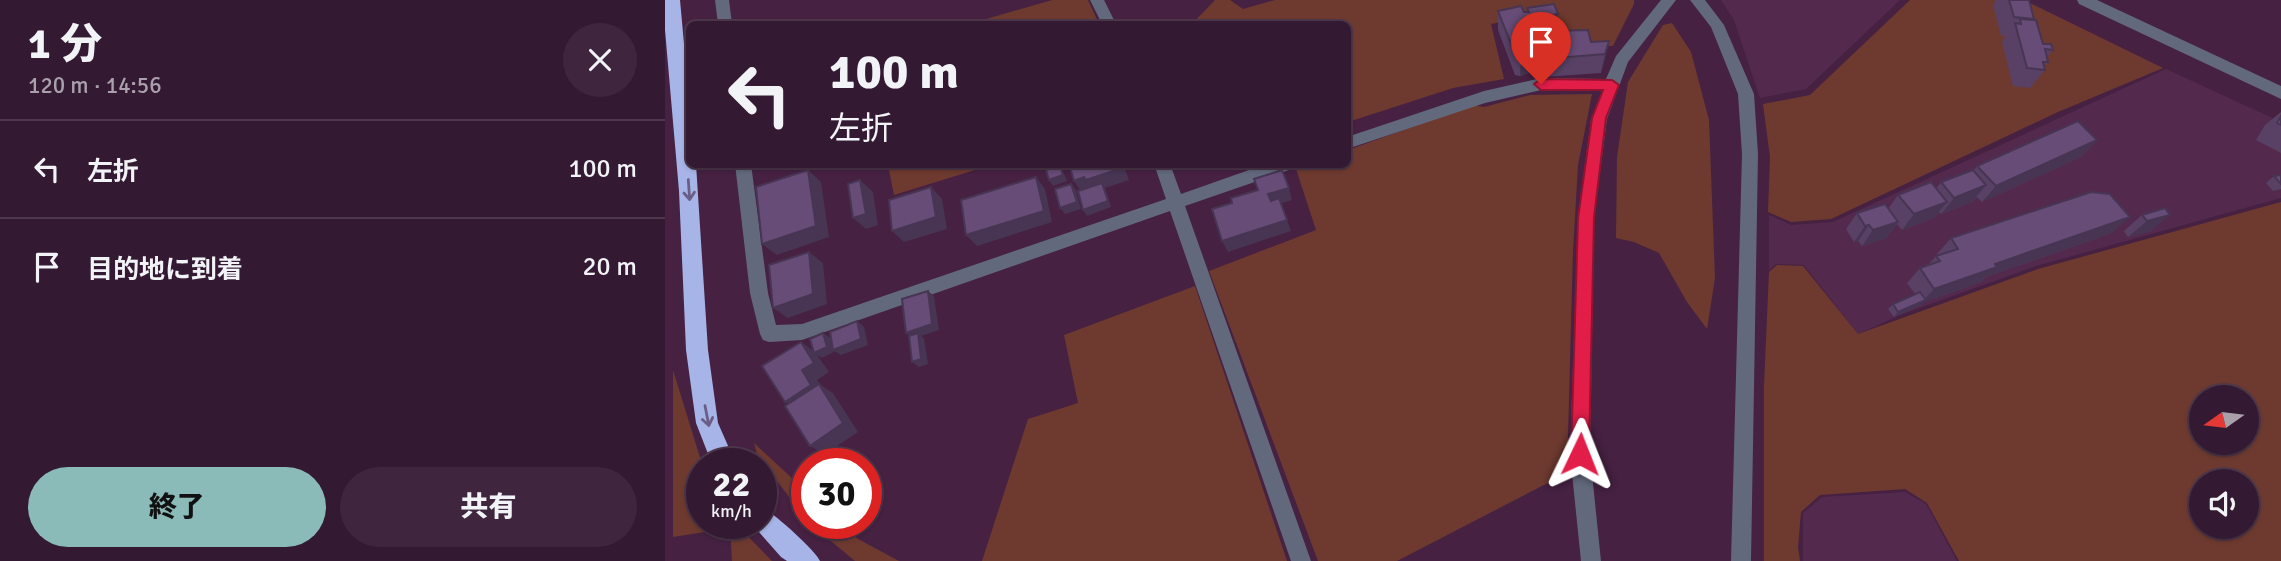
<!DOCTYPE html>
<html lang="ja">
<head>
<meta charset="utf-8">
<style>
	:root { --surface:#341932; --page:#3f263e; --text:#f1f3f6; --muted:#a9a0ac; --line:#4e384d; --accent:#8bbbb9 }
	body { margin:0; font-family:Signika,"Noto Sans JP",sans-serif; background:var(--page); color:var(--text); height:100vh; display:flex; flex-direction:column; font-size:26px; white-space:nowrap }
	* { box-sizing:border-box; margin:0 }
	p { font-size:23px; color:var(--muted) }
	.icon { flex:none; width:38px; height:38px; fill:none; stroke:currentColor; stroke-width:2; stroke-linecap:round; stroke-linejoin:round }
	.map { position:relative; flex:1; overflow:hidden }
	.panel { display:flex; flex-direction:column; background:var(--surface); width:665px }
	.panel>* { flex:none }
	.hud { position:absolute; left:21px; top:21px; width:665px; height:147px; border-radius:10px; box-shadow:0 2px 5px #0004,0 0 0 2px var(--line); background:#341932; color:var(--text); overflow:hidden }
	.needle { width:46px; rotate:256deg }
	.buttons { position:absolute; left:1524px; top:385px; display:grid; gap:14px }
	.buttons a { display:grid; place-items:center; width:70px; height:70px; border-radius:50%; background:var(--surface); box-shadow:0 2px 5px #0004,0 0 0 2px var(--line); font-size:35px }
	.speed { position:absolute; left:21px; top:448px; display:flex; gap:14px; font-size:35px; font-weight:700; text-align:center }
	.speed>* { display:grid; place-content:center; width:91px; height:91px; border-radius:50%; background:var(--surface); box-shadow:0 2px 5px #0004,0 0 0 2px var(--line); line-height:1 }
	.speed small { font-size:18px; font-weight:400 }
	.speed .limit { border:10px solid #d22; background:#fff; color:#111 }
	.pin { position:absolute; display:grid; place-items:center; width:60px; height:60px; color:#fff; margin:-72px -30px; border-radius:50% 50% 50% 0; rotate:-45deg; box-shadow:0 0 7px #0007 }
	.pin .icon { rotate:45deg }
	.me { position:absolute; width:77px; margin:-38px; rotate:2deg; stroke-linejoin:round; filter:drop-shadow(0 0 5px #0008) }
	.turn { display:flex; align-items:center; gap:24px; height:147px; padding:0 28px; font-size:32px }
	.turn .icon { width:91px; height:91px; stroke-width:2.5 }
	.turn b { display:block; font-size:49px; line-height:60px }
	.round { display:grid; place-items:center; flex:none; width:74px; height:74px; border-radius:37px; background:var(--page) }
	.head { display:flex; align-items:center; justify-content:space-between; height:119px; padding:0 28px }
	h1 { font-size:42px; font-weight:800; line-height:52px }
	.primary-button { display:flex; gap:14px; margin-top:auto; padding:14px 28px }
	.primary-button a { flex:1; height:80px; border-radius:42px; background:var(--accent); color:#111; font-size:28px; font-weight:800; line-height:80px; text-align:center }
	.primary-button a+a { background:var(--page); color:var(--text) }
	ul { padding:0; list-style:none }
	li { display:flex; align-items:center; gap:21px; height:98px; padding:0 28px; border-top:2px solid var(--line) }
	li div { flex:1 }
	li b { display:block; font-size:26px }
	li em { font-style:normal }
	main { display:flex; flex:1; min-height:0 }
	.map>svg:first-child { display:block }
	.built { fill:#532a4e }
	.green { fill:#6e3a2f; fill-rule:evenodd }
	.lines { fill:none; stroke-linecap:round; stroke-linejoin:round }
	.minor { fill:#62697d; fill-rule:evenodd }
	.highway { fill:#a6b4e7; fill-rule:evenodd }
	.wall { fill:#584165; fill-rule:evenodd }
	.shaded-wall { fill:#473553 }
	.building { fill:#664c76; stroke:#473553; stroke-width:2 }
	.oneway { stroke:#6b5e86 }
	.route { fill:#e11d48; stroke:#92132f; stroke-width:2 }
</style>
</head>
<body>
<main>
<section class="panel">
<div class="head"><div><h1>1 分</h1><p>120 m · 14:56</p></div><a class="round"><svg class="icon" aria-label="close" viewBox="0 0 24 24"><path d="M6 6l12 12M18 6L6 18"/></svg></a></div>
<ul>
<li><svg class="icon" aria-label="left" viewBox="0 0 24 24"><path d="M17 20v-9H6M10 6l-5 5 5 5"/></svg><div><b>左折</b></div><em>100 m</em></li>
<li><svg class="icon" aria-label="arrive" viewBox="0 0 24 24"><path d="M6 21V4h12l-3 4 3 4H6"/></svg><div><b>目的地に到着</b></div><em>20 m</em></li>
</ul>
<div class="primary-button"><a>終了</a><a>共有</a></div>
</section>
<div class="map">
<svg width="1616" height="561" viewBox="0 0 1616 561">
	<rect width="100%" height="100%" fill="#462142"/>
	<g class="built">
		<path d="M1056,0H1235L1141,89L1095,98L1069,20Z"/>
		<path d="M1501,69L1616,122V198L1371,266L1235,315L1193,334L1139,265L1111,264L1104,270V215L1126,225L1168,222Z"/>
		<path d="M1240,492L1261,504L1292,561H1138V513L1157,497Z"/>
	</g>
	<g class="green">
		<path d="M387,0H423L434,24H304Z"/>
		<path d="M550,0H565L578,9L610,0H969V4L948,46L901,45L887,13L826,24L839,79L788,88L683,122L682,24H527Z"/>
		<path d="M1245,0H1359L1498,68L1393,112L1166,219L1126,222L1103,212L1105,157L1098,104L1145,95Z"/>
		<path d="M1007,23L1026,52L1044,120L1050,278L1042,329L1022,302L994,253L969,242L951,238L952,157L963,82L998,25Z"/>
		<path d="M927,94L913,165L908,251L902,473L732,561H653L544,271L651,230L631,169L642,165L682,164L683,150L808,105L819,107L865,95Z"/>
		<path d="M223,165V164L326,165L229,195Z"/>
		<path d="M1616,202V561H1294L1262,503L1240,489L1155,495L1136,512L1133,547L1135,561H1099V386L1104,272L1112,265L1138,266L1193,334L1373,269ZM1536,397H1582V443H1536ZM1536,481H1582V527H1536Z"/>
		<path d="M530,286L622,561H317L363,419L413,403L399,335Z"/>
		<path d="M8,370L37,464V523H70L107,561H67L65,528L8,537Z"/>
		<path d="M89,443L142,492V521L92,454Z"/>
		<path d="M144,523H176L193,539L234,561H190Z"/>
	</g>
	<g class="lines">
		<g class="minor">
			<path d="M50,0H64L67,24H53Z"/>
			<path d="M425,0H439L451,24H437Z"/>
			<path d="M996,0H1011L963,62L942,119L929,218L925,454L936,561H916L905,454L913,218L926,119L937,91L876,90L820,103L682,149V137L819,91L876,78L941,79L951,56Z"/>
			<path d="M1025,0H1040L1059,25L1089,94L1093,154L1086,561H1066L1077,154L1073,94L1046,27Z"/>
			<path d="M1412,0H1432L1616,86V99L1414,4Z"/>
			<path d="M70,164H86L103,293L111,325L137,324L501,199L489,164H505L516,194L601,164H629L627,169L520,206L646,561H626L505,211L137,340L104,342L98,340L95,334L85,293Z"/>
		</g>
		<g class="highway">
			<path d="M0,0H15L24,98V164H31L43,350L53,423L71,464H47L31,423L21,350L14,191L0,30Z"/>
			<path d="M96,507C107,511 151,551 155,561H122L116,557L86,523H96Z"/>
		</g>
	</g>
	<g class="wall">
		<path d="M1331,0H1364L1369,19L1368,20L1378,44L1388,50L1382,57L1383,62L1379,67L1380,70L1365,88L1348,86L1337,42L1341,36H1336L1328,5Z"/>
		<path d="M862,8L893,14L891,31L926,42L944,41L936,73L878,77L875,69L855,76L850,75L833,30V11L859,12H862ZM884,34H888L887,41Z"/>
		<path d="M1616,112V153L1591,140L1600,125Z"/>
		<path d="M1432,140L1416,157L1317,202L1312,197L1307,202L1276,214L1274,212L1269,218L1237,230L1232,224L1221,238L1197,246L1193,241L1189,242L1181,229L1192,213L1223,209L1233,195L1271,189L1276,182L1309,170L1312,166Z"/>
		<path d="M1616,175V189L1608,191L1601,183L1609,176Z"/>
		<path d="M1500,208L1486,231L1463,237L1459,231L1477,215Z"/>
		<path d="M1447,233L1321,277L1317,282L1259,302L1256,305L1229,317L1223,309L1228,304L1250,294L1242,283L1255,268L1263,265L1271,256L1273,255L1272,254L1286,238Z"/>
	</g>
	<g class="shaded-wall">
		<path d="M893,14L891,33L888,31V34L875,36L877,17Z"/>
		<path d="M944,41L940,59L936,73L940,54Z"/>
		<path d="M877,51L875,69L855,76L856,58Z"/>
		<path d="M1432,140L1416,157L1317,202L1331,186Z"/>
		<path d="M403,164L404,167L397,169L402,181L388,186L384,180L388,171L384,165Z"/>
		<path d="M456,164H458L464,180L440,188L446,207L422,216L418,210L417,193L409,181Z"/>
		<path d="M143,170L156,182L164,237L112,255L97,244Z"/>
		<path d="M371,177L380,189L387,222L312,246L301,235Z"/>
		<path d="M195,180L208,192L213,225L201,229L188,218Z"/>
		<path d="M406,184L411,190L416,209L400,214L395,208Z"/>
		<path d="M1321,185L1307,202L1276,214L1289,198Z"/>
		<path d="M266,187L277,199L282,229L239,242L227,231Z"/>
		<path d="M624,188L627,200L607,206L603,194Z"/>
		<path d="M1282,202L1269,218L1237,230L1249,214Z"/>
		<path d="M1505,215L1486,231L1463,237L1482,221Z"/>
		<path d="M1465,217L1447,233L1321,277L1317,282L1259,302L1256,305L1229,317L1233,312L1258,301L1269,289L1330,264Z"/>
		<path d="M622,220L626,231L563,252L557,241Z"/>
		<path d="M1233,222L1221,238L1197,246L1208,230Z"/>
		<path d="M1204,225L1193,241L1189,242L1200,226Z"/>
		<path d="M144,252L158,263L162,304L123,318L108,308Z"/>
		<path d="M263,291L269,296L274,330L256,336L259,338L263,364L254,367L247,362L248,338L241,333Z"/>
		<path d="M192,321L199,327L203,345L176,355L169,351V352L157,358L152,355L164,372L152,380L156,385L168,393L193,432L160,454L145,446L135,411L120,402L137,370L136,342L150,352L158,333L166,338Z"/>
	</g>
	<g class="building">
		<path d="M1344,0H1364L1369,19L1349,17Z"/>
		<path d="M889,4L893,14L877,17L887,41H891L888,31L923,30L926,42L944,41L940,54L880,59L877,51L856,58L851,56L833,11L856,6L859,12H864L862,8Z"/>
		<path d="M1355,19L1371,20L1378,44H1386L1388,50L1380,49L1383,62H1378L1380,70L1362,68L1350,23L1356,24Z"/>
		<path d="M1616,116V125L1612,123Z"/>
		<path d="M1413,121L1432,140L1331,186L1312,166Z"/>
		<path d="M404,164H456L457,168L421,180L419,177L409,181Z"/>
		<path d="M395,165L398,175L384,180L381,170Z"/>
		<path d="M143,170L151,226L97,244L91,187Z"/>
		<path d="M617,170L624,188L603,194L606,201L614,198L622,220L557,241L547,209L567,203L566,198L593,190L589,179Z"/>
		<path d="M1308,170L1321,185L1289,198L1276,182Z"/>
		<path d="M1616,175V184L1609,176Z"/>
		<path d="M371,177L379,211L301,235L296,200Z"/>
		<path d="M195,180L201,214L188,218L183,184Z"/>
		<path d="M1266,182L1282,202L1249,214L1233,195Z"/>
		<path d="M437,183L443,201L418,210L413,191Z"/>
		<path d="M406,184L412,202L395,208L390,189Z"/>
		<path d="M266,187L271,217L227,231L224,200Z"/>
		<path d="M1426,192L1445,194L1465,217L1330,264L1332,267L1269,289L1255,268L1275,261L1271,256L1293,249L1286,238Z"/>
		<path d="M1220,204L1233,222L1208,230L1204,225L1200,226L1192,213Z"/>
		<path d="M1500,208L1505,215L1482,221L1477,215Z"/>
		<path d="M144,252L148,294L108,308L104,265Z"/>
		<path d="M263,291L267,324L241,333L237,299Z"/>
		<path d="M1255,292L1261,300L1233,312L1228,304Z"/>
		<path d="M192,321L196,339L168,350L165,332Z"/>
		<path d="M158,333L162,347L149,353L145,339Z"/>
		<path d="M253,333L256,359L247,362L244,336Z"/>
		<path d="M136,342L149,363L137,370L146,385L120,402L97,366Z"/>
		<path d="M154,384L178,423L145,446L120,406Z"/>
	</g>
	<defs><path id="oneway-shaft" d="M-6 0H5M1.5-3L5.5 0L1.5 3" fill="none" stroke-width="1.6" stroke-linecap="round" stroke-linejoin="round" transform="scale(1.75)"/></defs>
	<g class="oneway">
		<use href="#oneway-shaft" transform="translate(24 190) rotate(86)"/>
		<use href="#oneway-shaft" transform="translate(42 416) rotate(79)"/>
	</g>
	<path class="route" d="M876,79L947,80L954,85L941,118L929,218L924,454L921,460L915,462L908,460L906,454L913,218L927,118L938,90H876L869,84Z"/>
</svg>
<div class="buttons">
<a><svg class="needle" viewBox="-14 -14 28 28"><path d="M0-13l5 13h-10z" fill="#e53935"/><path d="M0 13l5-13h-10z" fill="#a9a0ac"/></svg></a>
<a><svg class="icon" aria-label="sound" viewBox="0 0 24 24"><path d="M4 9h4l5-4v14l-5-4H4zM17 9q2 3 0 6"/></svg></a>
</div>
<div class="speed"><div>22<small>km/h</small></div><div class="limit">30</div></div>
<div class="pin" style="left:876px;top:84px;background:#d93025"><svg class="icon" aria-label="arrive" viewBox="0 0 24 24"><path d="M6 21V4h12l-3 4 3 4H6"/></svg></div>
<svg class="me" style="left:915px;top:454px" viewBox="-20 -20 40 40"><path d="M0-17L14 15 0 8-14 15z" fill="#e11d48" stroke="#fff" stroke-width="4"/></svg>
<div class="hud">
<div class="turn"><svg class="icon" aria-label="left" viewBox="0 0 24 24"><path d="M17 20v-9H6M10 6l-5 5 5 5"/></svg><div><b>100 m</b>左折</div></div>
</div>
</div>
</main>
</body>
</html>
